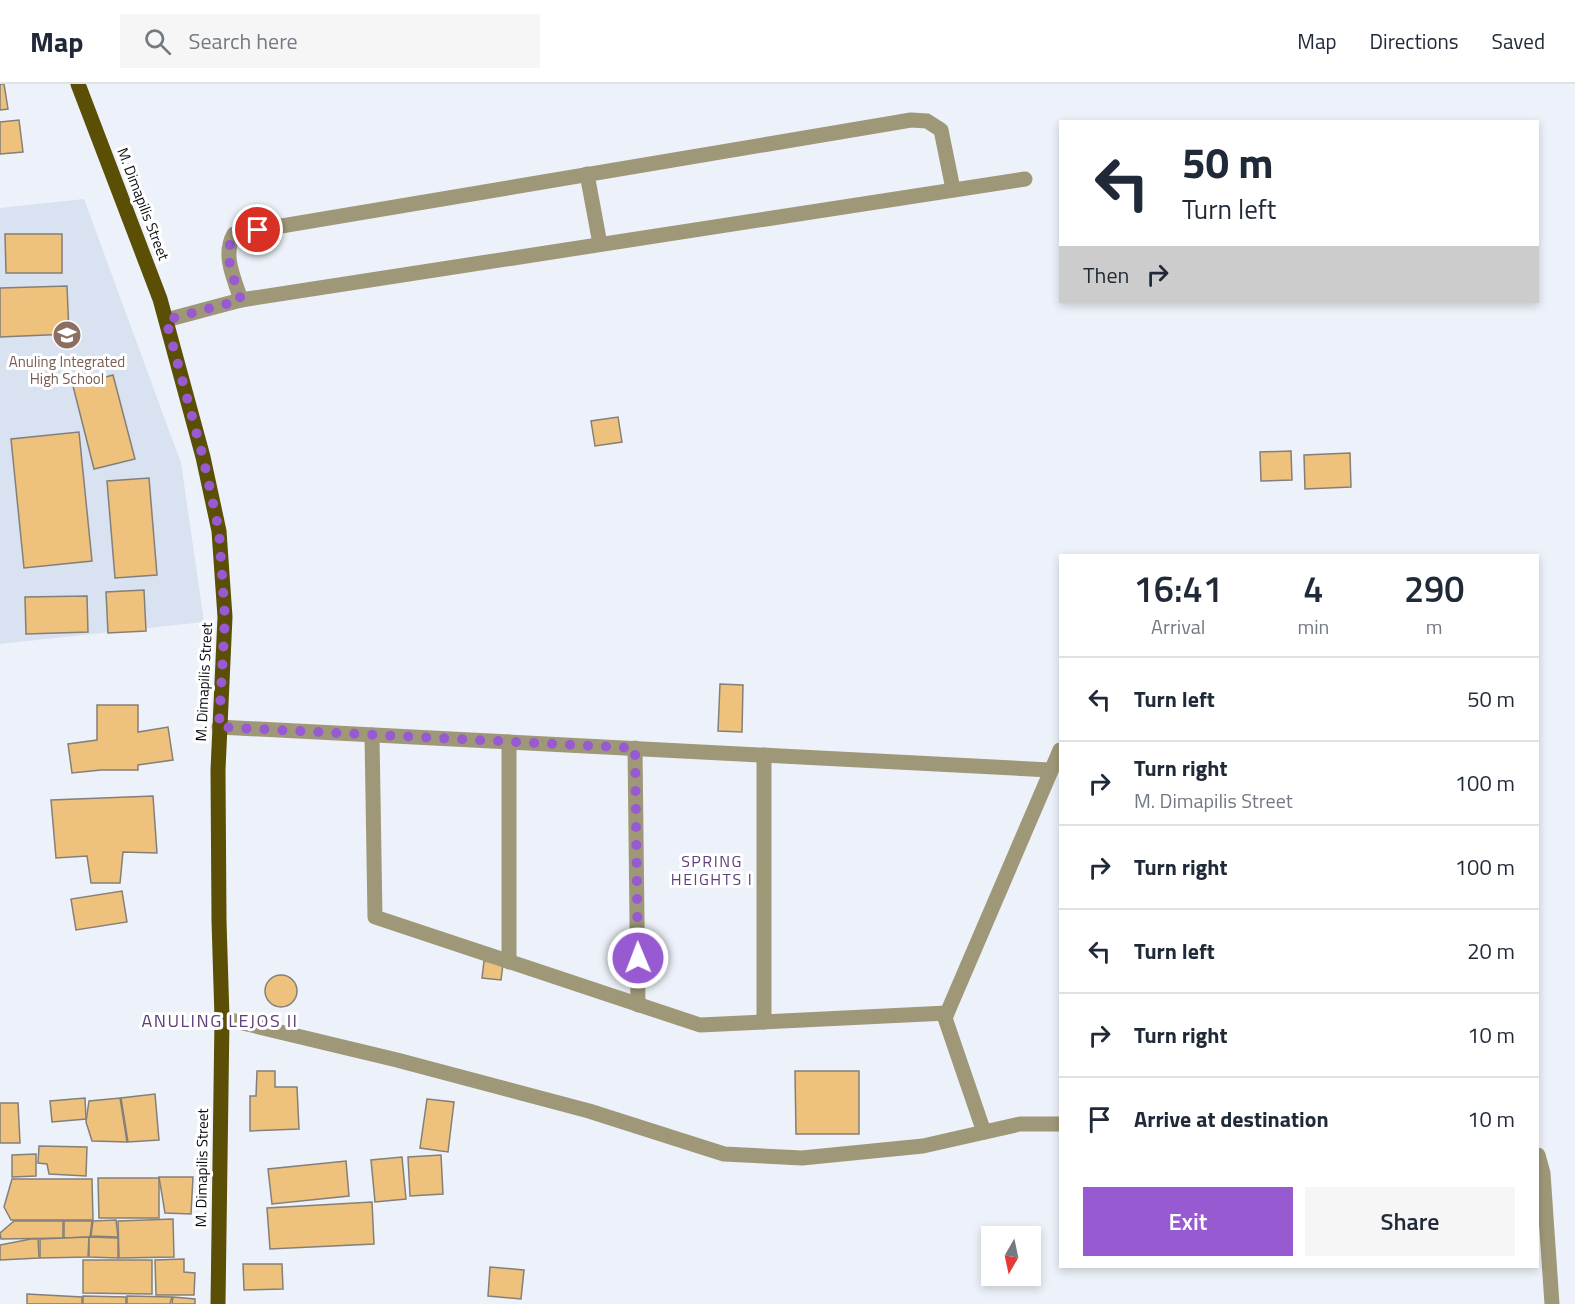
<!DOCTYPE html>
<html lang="en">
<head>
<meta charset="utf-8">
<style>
	:root { --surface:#fff; --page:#f6f6f7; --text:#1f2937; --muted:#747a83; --line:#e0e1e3; --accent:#975ad0 }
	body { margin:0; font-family:"Titillium Web",sans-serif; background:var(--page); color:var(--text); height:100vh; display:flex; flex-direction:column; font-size:22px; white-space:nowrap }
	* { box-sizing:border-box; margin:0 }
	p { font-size:20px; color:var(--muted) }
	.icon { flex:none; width:33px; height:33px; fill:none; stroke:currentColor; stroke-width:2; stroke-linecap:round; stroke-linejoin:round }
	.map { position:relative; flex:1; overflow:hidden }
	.sheet { position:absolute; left:1059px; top:470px; width:480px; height:714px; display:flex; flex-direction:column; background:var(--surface); border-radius:0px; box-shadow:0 3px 9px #0003 }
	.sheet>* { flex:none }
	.guide { position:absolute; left:1059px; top:36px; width:480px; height:183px; border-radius:0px; box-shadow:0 3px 9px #0003; background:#fff; color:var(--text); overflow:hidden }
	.needle { width:39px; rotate:189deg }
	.tools { position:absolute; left:981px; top:1142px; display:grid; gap:12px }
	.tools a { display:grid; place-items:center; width:60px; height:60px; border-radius:0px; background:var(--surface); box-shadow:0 3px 9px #0003; font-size:30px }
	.pin { position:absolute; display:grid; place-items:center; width:51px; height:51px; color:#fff; margin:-26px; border:3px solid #fff; border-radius:50%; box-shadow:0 2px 6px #0007 }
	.me { position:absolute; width:66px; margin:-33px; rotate:359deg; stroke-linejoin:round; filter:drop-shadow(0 0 4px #0008) }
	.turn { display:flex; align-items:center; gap:21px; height:126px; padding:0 24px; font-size:27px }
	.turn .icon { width:78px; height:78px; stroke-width:2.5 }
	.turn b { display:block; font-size:42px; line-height:51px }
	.then { display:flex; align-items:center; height:57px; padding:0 24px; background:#0003; gap:12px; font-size:22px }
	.eta { display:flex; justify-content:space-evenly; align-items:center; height:102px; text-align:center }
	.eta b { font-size:36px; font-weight:600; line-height:42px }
	.primary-button { display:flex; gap:12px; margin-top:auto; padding:12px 24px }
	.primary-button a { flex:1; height:69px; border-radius:0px; background:var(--accent); color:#fff; font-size:24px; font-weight:600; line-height:69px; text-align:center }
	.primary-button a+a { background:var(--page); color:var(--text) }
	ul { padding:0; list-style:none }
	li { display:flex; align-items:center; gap:18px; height:84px; padding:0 24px; border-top:2px solid var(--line) }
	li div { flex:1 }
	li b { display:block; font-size:22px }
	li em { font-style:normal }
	header { display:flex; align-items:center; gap:36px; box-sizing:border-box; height:84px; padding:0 30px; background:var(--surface); border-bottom:2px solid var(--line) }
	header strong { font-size:28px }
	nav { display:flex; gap:33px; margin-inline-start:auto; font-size:21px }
	.search { width:420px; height:54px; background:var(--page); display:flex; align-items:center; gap:15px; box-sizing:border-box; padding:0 21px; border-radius:0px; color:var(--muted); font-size:22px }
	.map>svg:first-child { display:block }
	.built { fill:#d9e2f0 }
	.building { fill:#eec17d; stroke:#847f78; stroke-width:1.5 }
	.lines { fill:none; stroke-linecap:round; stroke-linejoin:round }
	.minor { stroke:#9f9878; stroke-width:15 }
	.major { stroke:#5b4e05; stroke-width:15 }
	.route { stroke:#975ad0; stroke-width:10; stroke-dasharray:0 18 }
	.labels { text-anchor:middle; stroke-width:6; stroke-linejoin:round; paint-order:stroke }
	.street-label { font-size:15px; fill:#0a0b0e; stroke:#fff }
	.education-label { font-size:15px; fill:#785e54; stroke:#fff }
	.neighbourhood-label { font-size:16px; letter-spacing:1.5px; fill:#5e417c; stroke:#fff }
	.quarter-label { font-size:18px; letter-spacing:1.5px; fill:#5e417c; stroke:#fff }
</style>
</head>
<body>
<header>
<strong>Map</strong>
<div class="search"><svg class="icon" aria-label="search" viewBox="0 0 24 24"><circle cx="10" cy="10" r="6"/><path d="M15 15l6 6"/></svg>Search here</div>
<nav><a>Map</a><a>Directions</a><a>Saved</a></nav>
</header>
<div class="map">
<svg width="1575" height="1220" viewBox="0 0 1575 1220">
	<rect width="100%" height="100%" fill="#edf2fa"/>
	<path class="built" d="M84,115L181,379L204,538L0,560V124Z"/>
	<g class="building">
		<path d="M0,0H4L8,25L0,26Z"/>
		<path d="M19,36L23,68L0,70V38Z"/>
		<path d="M5,150H62V189H6Z"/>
		<path d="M67,202L69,250L0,253V204Z"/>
		<path d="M113,291L135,375L94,385L73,302Z"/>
		<path d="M618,333L622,358L595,362L591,337Z"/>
		<path d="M79,348L92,477L24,484L11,355Z"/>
		<path d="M1291,367L1292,396L1261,397L1260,368Z"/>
		<path d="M1350,369L1351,403L1305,405L1304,371Z"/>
		<path d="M149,394L157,491L115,494L107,397Z"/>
		<path d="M144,506L146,547L108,549L106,508Z"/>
		<path d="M87,512L88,548L26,550L25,513Z"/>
		<path d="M720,600L743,601L742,648L718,647Z"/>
		<path d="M97,621H138V648L168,643L173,676L138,681V686H101L72,689L68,660L97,656Z"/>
		<path d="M153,712L157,769L123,768L120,799H91L87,772L56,774L51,716Z"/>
		<path d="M122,807L127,838L76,846L71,815Z"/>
		<path d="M484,877L503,880L501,896L482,894Z"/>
		<circle cx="281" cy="907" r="16"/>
		<path d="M257,987H275V1003H297L299,1045L250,1047V1012H256Z"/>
		<path d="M795,987H859V1050H796Z"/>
		<path d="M155,1010L159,1056L128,1058L121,1014Z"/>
		<path d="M85,1014L86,1035L52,1038L50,1017Z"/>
		<path d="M120,1014L127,1058L92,1057L86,1038L89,1017Z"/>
		<path d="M427,1015L454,1018L448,1068L420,1064Z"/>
		<path d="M0,1019H18L20,1059H0Z"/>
		<path d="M39,1062L87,1063L86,1092L49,1090L47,1080L38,1079Z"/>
		<path d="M36,1070V1092L12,1093V1071Z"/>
		<path d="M441,1071L443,1110L410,1112L408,1073Z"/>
		<path d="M402,1073L406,1115L375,1118L371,1076Z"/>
		<path d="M346,1077L349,1112L272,1120L268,1085Z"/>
		<path d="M159,1093H193L191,1130L165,1129Z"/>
		<path d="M98,1094H159V1134H99Z"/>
		<path d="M12,1095H92L93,1136H11L4,1123Z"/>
		<path d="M372,1118L374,1160L270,1165L267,1124Z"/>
		<path d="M173,1135L174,1173L119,1174L118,1137Z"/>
		<path d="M116,1136L118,1153L91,1152L93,1137Z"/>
		<path d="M14,1137H63V1154L1,1155L0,1149Z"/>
		<path d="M64,1137H92L90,1153L64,1154Z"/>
		<path d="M89,1153L88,1173L40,1174V1155Z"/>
		<path d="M89,1153L118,1154V1174L89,1173Z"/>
		<path d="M31,1155H38L39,1174L0,1176V1161Z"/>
		<path d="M184,1175V1188L195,1189L194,1211H156L155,1176Z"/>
		<path d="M83,1176H152V1210L83,1209Z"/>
		<path d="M243,1180H282L283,1205L244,1206Z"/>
		<path d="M490,1183L524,1186L521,1215L488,1212Z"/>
		<path d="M27,1210L82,1213V1220H27Z"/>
		<path d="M83,1212L126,1213V1220H83Z"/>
		<path d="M127,1212L172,1213L170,1220H127Z"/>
		<path d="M173,1213L195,1215V1220H172Z"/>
	</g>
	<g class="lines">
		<g class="minor">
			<path d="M587,90L600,160"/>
			<path d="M241,216C234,194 222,171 234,150L911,36L927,37L941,46L953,105"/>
			<path d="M166,236L241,216L1025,95"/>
			<path d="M219,643L1050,686"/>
			<path d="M372,651L375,833L700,941L947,929"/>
			<path d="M635,664L638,921"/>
			<path d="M509,878V658"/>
			<path d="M222,934L397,976L589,1027L724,1070L802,1074L923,1062L1020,1040H1060"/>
			<path d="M764,938V671"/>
			<path d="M984,1048L945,934L1060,666"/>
			<path d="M1538,1071L1543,1089L1552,1220"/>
		</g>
		<path class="major" d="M78,0L160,215L203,373L219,447L225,533L218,686L219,837L222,934L218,1220"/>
	</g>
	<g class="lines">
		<path class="route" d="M258,146L234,150C222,171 234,194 241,216L166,236L203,373L219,447L225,534L219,643L635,664L638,874"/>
	</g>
	<defs>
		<g id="school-disc" transform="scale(1.5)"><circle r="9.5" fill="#8d6e63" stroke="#fff"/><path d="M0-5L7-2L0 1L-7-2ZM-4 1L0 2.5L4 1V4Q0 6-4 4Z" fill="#fff"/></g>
	</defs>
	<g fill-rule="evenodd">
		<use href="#school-disc" x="67" y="251"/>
	</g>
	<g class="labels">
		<g class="street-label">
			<text transform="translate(143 120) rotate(69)" y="5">M. Dimapilis Street</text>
			<text transform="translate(204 598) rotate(-87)" y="5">M. Dimapilis Street</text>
			<text transform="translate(202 1084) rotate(-89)" y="5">M. Dimapilis Street</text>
		</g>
		<g class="education-label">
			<text x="67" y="283">Anuling Integrated<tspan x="67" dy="17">High School</tspan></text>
		</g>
		<g class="neighbourhood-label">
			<text x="712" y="783">SPRING<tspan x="712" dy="18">HEIGHTS I</tspan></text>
		</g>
		<g class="quarter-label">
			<text x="220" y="943">ANULING LEJOS II</text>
		</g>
	</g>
</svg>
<div class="tools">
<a><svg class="needle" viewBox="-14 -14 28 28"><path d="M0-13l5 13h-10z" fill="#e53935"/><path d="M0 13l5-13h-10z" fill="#747a83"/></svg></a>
</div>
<div class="pin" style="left:258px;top:146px;background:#d93025"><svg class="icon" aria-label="arrive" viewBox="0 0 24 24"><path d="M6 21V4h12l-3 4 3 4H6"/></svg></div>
<svg class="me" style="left:638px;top:874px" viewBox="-20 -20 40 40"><circle r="17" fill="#975ad0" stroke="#fff" stroke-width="3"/><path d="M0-11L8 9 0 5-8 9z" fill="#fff"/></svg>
<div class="guide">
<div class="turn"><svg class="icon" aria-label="left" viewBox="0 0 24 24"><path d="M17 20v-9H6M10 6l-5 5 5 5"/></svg><div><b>50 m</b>Turn left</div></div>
<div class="then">Then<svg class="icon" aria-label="right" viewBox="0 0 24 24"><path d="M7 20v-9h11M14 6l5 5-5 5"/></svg></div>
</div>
<section class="sheet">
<div class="eta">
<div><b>16:41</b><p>Arrival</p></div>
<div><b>4</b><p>min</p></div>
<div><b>290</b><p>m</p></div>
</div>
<ul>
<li><svg class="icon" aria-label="left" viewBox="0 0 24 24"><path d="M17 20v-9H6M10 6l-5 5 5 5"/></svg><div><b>Turn left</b></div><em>50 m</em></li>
<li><svg class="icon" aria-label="right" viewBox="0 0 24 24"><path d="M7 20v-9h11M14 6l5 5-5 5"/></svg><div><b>Turn right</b><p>M. Dimapilis Street</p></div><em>100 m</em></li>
<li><svg class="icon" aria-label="right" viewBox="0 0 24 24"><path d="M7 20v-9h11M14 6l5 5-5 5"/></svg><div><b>Turn right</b></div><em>100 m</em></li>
<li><svg class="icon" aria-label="left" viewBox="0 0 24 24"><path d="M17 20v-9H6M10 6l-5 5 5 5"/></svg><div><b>Turn left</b></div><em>20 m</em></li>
<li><svg class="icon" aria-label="right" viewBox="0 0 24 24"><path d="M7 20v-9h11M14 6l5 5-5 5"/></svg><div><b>Turn right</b></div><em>10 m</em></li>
<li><svg class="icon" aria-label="arrive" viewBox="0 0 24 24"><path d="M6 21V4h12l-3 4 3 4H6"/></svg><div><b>Arrive at destination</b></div><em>10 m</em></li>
</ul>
<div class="primary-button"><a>Exit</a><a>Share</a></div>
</section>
</div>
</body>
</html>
